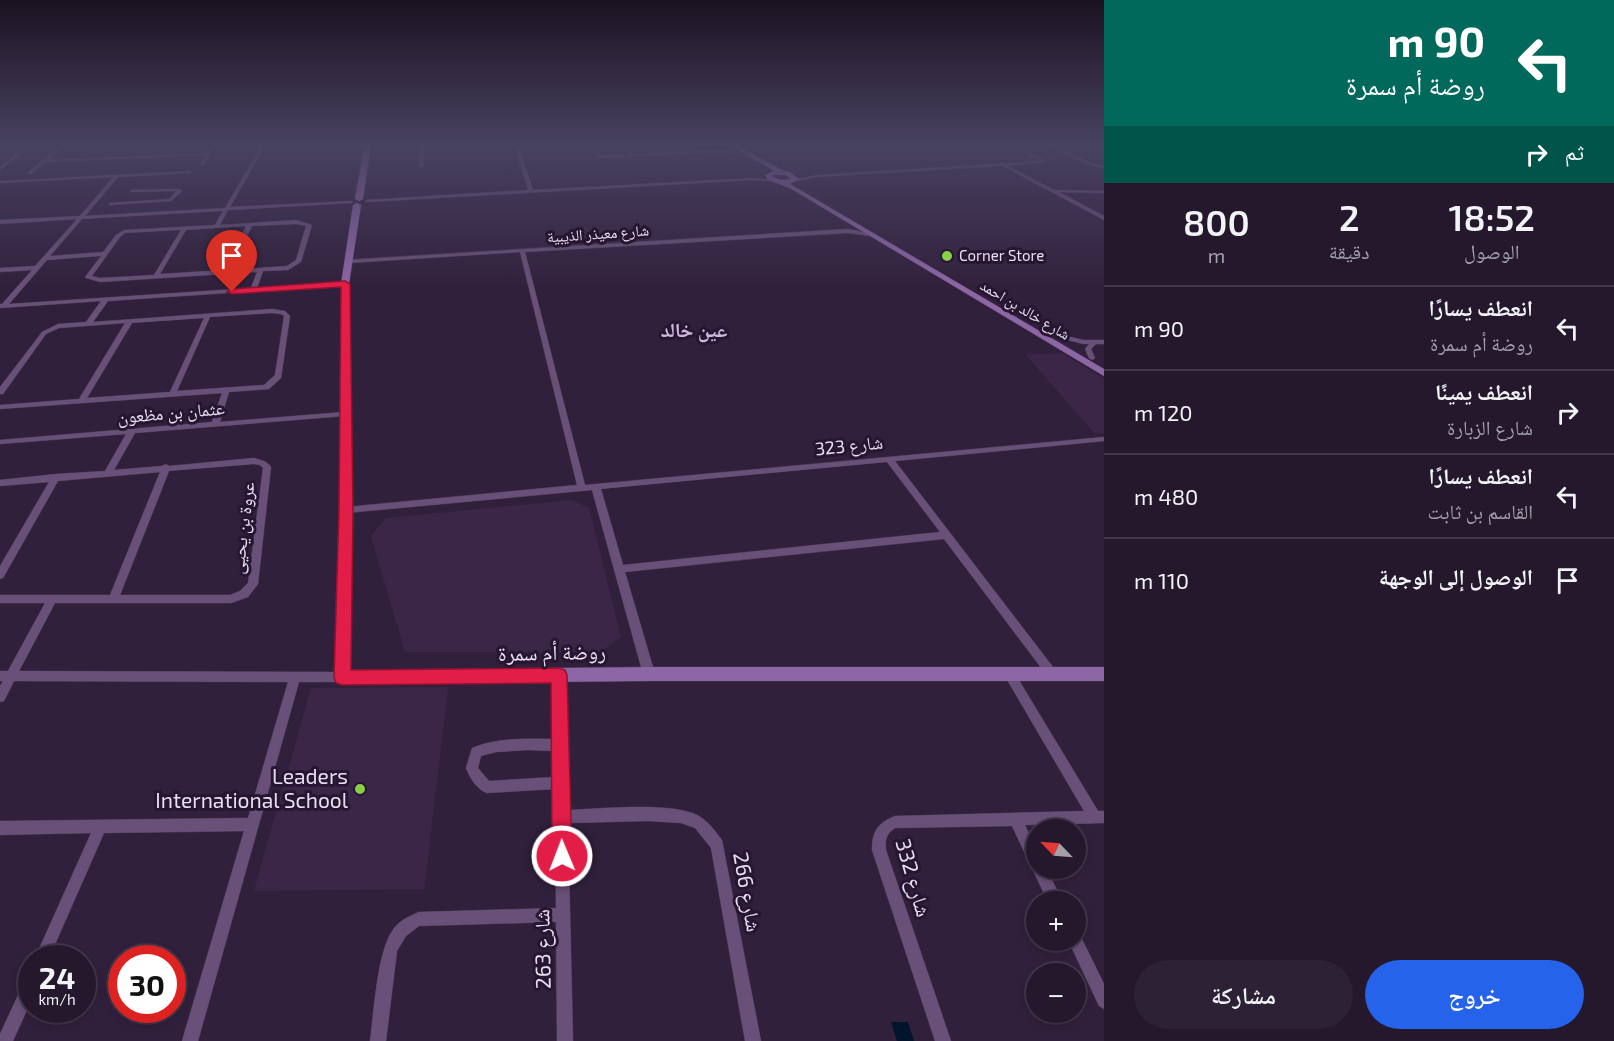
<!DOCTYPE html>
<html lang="ar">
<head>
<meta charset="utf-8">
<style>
	:root { --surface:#25182d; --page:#2d2135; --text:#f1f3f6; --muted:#a3a0aa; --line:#423749; --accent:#2563eb }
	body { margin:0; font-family:"Exo 2","Noto Naskh Arabic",sans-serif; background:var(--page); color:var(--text); direction:rtl; height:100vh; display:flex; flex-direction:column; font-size:22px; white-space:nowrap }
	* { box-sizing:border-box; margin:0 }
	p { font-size:20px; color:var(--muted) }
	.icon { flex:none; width:33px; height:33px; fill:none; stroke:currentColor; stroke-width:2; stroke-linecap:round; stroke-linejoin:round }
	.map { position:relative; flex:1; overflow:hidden; direction:ltr }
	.details { display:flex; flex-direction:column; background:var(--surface); width:510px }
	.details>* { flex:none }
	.top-card { background:#00695c; color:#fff; overflow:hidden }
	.needle { width:39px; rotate:295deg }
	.buttons { position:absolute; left:1026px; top:819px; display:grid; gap:12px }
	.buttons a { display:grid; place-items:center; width:60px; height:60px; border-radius:50%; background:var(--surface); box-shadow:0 3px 9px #0003,0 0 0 2px var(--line); font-size:30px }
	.speed { position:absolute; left:18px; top:945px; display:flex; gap:12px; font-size:30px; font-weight:700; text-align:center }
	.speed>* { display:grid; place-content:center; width:78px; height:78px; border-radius:50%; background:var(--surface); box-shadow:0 3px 9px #0003,0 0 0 2px var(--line); line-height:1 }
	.speed small { font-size:15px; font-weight:400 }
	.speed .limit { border:9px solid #d22; background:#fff; color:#111 }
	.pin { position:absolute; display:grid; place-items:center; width:51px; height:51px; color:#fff; margin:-62px -26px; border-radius:50% 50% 50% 0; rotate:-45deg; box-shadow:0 0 6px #0007 }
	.pin .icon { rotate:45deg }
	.me { position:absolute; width:66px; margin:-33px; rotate:359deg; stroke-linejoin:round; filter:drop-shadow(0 0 4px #0008) }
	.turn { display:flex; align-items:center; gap:21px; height:126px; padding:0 30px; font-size:27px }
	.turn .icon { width:78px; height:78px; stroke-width:2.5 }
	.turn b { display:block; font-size:42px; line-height:51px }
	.then { display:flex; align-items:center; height:57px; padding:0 30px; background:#0003; gap:12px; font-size:22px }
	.eta { display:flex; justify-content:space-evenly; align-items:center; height:102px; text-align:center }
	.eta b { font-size:36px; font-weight:600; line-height:42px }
	.action { display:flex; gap:12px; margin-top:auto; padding:12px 30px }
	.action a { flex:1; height:69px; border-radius:36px; background:var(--accent); color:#fff; font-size:24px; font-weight:600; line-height:69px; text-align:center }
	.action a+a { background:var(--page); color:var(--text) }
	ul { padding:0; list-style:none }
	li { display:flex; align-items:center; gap:18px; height:84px; padding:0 30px; border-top:2px solid var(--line) }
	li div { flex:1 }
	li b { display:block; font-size:22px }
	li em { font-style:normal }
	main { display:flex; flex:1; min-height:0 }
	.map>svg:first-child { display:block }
	.built { fill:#3b2648 }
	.water { fill:#00152c }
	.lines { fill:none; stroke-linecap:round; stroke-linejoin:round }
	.street-casing { stroke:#4b3b55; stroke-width:1 }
	.secondary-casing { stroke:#4b3b55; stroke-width:1 }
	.street { fill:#695078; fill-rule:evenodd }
	.secondary { fill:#8d66a6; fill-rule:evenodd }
	.route { fill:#e11d48; stroke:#92132f; stroke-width:1.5 }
	.poi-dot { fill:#8cce45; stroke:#271631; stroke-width:2 }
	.labels { text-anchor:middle; stroke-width:6; stroke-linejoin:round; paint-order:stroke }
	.far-street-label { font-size:15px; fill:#e9def1; stroke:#271631 }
	.far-poi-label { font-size:15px; fill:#e9def1; stroke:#271631; text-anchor:start }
	.street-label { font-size:18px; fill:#e9def1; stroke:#271631 }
	.far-district-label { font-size:20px; font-weight:bold; fill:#ceb8dd; stroke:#271631 }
	.near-street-label { font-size:21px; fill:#e9def1; stroke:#271631 }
	.near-poi-label { font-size:21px; fill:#e9def1; stroke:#271631; text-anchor:end }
</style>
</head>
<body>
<main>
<section class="details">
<div class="top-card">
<div class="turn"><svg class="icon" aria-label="left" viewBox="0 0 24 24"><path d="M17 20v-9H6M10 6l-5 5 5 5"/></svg><div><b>90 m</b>روضة أم سمرة</div></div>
<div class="then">ثم<svg class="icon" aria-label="right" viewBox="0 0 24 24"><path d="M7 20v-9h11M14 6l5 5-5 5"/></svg></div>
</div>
<div class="eta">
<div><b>18:52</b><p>الوصول</p></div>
<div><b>2</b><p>دقيقة</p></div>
<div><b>800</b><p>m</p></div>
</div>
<ul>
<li><svg class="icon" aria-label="left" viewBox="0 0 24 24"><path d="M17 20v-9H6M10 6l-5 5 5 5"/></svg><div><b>انعطف يسارًا</b><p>روضة أم سمرة</p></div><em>90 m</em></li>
<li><svg class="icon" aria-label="right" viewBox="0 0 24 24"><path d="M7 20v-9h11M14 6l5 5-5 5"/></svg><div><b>انعطف يمينًا</b><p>شارع الزبارة</p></div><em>120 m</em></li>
<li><svg class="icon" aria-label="left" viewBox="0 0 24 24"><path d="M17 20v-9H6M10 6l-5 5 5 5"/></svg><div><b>انعطف يسارًا</b><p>القاسم بن ثابت</p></div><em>480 m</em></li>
<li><svg class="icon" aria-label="arrive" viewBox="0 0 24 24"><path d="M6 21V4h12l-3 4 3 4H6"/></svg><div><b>الوصول إلى الوجهة</b></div><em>110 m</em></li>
</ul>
<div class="action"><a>خروج</a><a>مشاركة</a></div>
</section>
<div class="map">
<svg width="1104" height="1041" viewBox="0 0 1104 1041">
	<rect width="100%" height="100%" fill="#31203c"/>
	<g class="built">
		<path d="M1062,353L1104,379V433L1095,434L1026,355Z"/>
		<path d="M572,500L589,508L621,637L600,652H405L371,536L386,518Z"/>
		<path d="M448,687L424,889L254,891L311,688Z"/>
	</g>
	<path class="water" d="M891,1022H908L914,1041H897Z"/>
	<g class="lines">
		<g class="street-casing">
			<g id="street">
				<path d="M30,144H34L0,170V167Z"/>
				<path d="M63,144H80L66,145L49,160L207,153L213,144H217L202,166L200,165L206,155L46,162L32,174H28V172Z"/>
				<path d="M262,144H266L230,207L351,201L353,202L351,203L228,210L220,225L296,220L312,225L301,262L288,270L263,271L257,288L345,282L348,284L347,285L108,301L93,322L272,309L285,311L290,316L281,378L269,389L229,392L220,422L344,412L348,414L344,416L135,433L114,470L162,466L166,464L169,466L254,458C261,460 267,461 271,467L258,584L248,597L231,603H55L19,671L342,672L346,674L348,677L346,680L342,682H299L198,1041H182L244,831L104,833L49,958H35L91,833L0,835V821L248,818L288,682L14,681L4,701L0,702V686L3,681H0V671H8L45,603H0V595H110L160,472L58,481L3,578L0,579V566L49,482L0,486V480L56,474L105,471L126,434L0,444V440L212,422L222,393L0,409V405L79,399L125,323L59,328L46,334L3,394H0V387L42,332L58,324L86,322L101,301L0,308V304H2L32,270L0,272V268L35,266L77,219L0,224V220L80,216L113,177L0,183V181L190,171L192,173L118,177L85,216L225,208ZM223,211L215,225L124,230L116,235L103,252L50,256L82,219ZM296,224L306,226L296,260L287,266L230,270L252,226ZM246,226L224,270L160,274L186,230ZM181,230L154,275L100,278L92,276L120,237L125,233ZM101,256L85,277L86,278L100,282L257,272L251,288L9,304L47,260ZM272,313L281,314L284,316L275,375L264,385L177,391L210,317ZM204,318L170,392L87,398L132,323ZM254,464L260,465L263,468L248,583L240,591L230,595H120L169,471Z"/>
				<path d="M328,144H332L329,147L327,146Z"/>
				<path d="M419,144H423L424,166L422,167L420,166Z"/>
				<path d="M514,144H518L533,190L752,178L774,180L772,181L752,180L367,202L365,201L367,200L528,190Z"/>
				<path d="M590,144H594L600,155H629L620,144H624L633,154L720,150L738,153L736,154L720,152L606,158L598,157Z"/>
				<path d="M1009,144H1013L1047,162L1008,166L1054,190L1104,191V193L1059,192L1104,216V220L1003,166L817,177L795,181L793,180L817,175L1040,161Z"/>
				<path d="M1045,144H1050L1091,163L1104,166V168L1088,165Z"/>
				<path d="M180,189L182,191L171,201L110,205L108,204L110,203L170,199L176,191L130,192L132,190Z"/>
				<path d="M848,229L873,234L870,236L848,233L525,252L585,485L1104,437V441L895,461L1056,671L1058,674L1056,677L1052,679L1048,677L944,539L625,572L655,674L653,677L649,679L645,677L643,674L592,490L346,513L342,510L346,507L577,485L520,252L349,263L347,262V260ZM887,462L940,532L623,565L601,489Z"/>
				<path d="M1055,333L1083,340H1104V344H1096L1091,349L1095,358L1092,360L1089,358L1085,349L1089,344H1083L1053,336L1052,335Z"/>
				<path d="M559,670L563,672L565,675L568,810C600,809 672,801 699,816C709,822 715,831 722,840L761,1041H745L711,848L695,828L681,823L648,821L568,823L573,1041H557L556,922L419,926L406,936L397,951L386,1041H370C374,1012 377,948 395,927C402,919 410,916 419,912L556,908L555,789L487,793C476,789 470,778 466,768L472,748C499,737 526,739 554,739L553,675L555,672ZM528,750L554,751V777L489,781L478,768L481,756L496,752Z"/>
				<path d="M1010,670L1014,672L1098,811H1104V823L1025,825L1036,848V868H1046L1063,902H1048L1012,826L895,828C886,834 885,840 886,850L951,1041H935L872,850C872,831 878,823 895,816L1084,811L1006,678L1004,675L1006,672Z"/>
				<path d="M1076,933L1080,935L1104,984V1009L1099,1006L1068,940H1076Z"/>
				<path d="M32,974V999L13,1041H0V1034L27,976Z"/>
			</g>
		</g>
		<g class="secondary-casing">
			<g id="secondary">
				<path d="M365,144H371L363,199L359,201L355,199Z"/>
				<path d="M727,144H734L784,171L790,172L799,179L790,184L1104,369V376L790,188L768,180L765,175L774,171ZM773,175H786L791,179L781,180L771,176Z"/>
				<path d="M357,203L361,205L349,284L353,510L350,670L649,667H1104V681H649L342,684L336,682L334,677L339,510L341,284L353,205Z"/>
			</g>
		</g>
		<use href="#street" class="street"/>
		<use href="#secondary" class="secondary"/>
	</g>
	<linearGradient id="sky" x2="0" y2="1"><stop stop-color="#1b1221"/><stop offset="0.5" stop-color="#484261"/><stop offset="1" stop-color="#484261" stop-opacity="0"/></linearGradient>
	<rect width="1104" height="289" fill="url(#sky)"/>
	<path class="route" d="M345,281L350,284L353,510L351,670L559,668L565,670L567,675L572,856L569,863L562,866L555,863L552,856L551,683L342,685L336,683L334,677L339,510L341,287L232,294L227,292L232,289Z"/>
	<g class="poi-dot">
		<circle cx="947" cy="256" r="6"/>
		<circle cx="360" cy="789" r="6"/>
	</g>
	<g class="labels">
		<g class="far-street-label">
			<text transform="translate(598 234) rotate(-4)" y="5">شارع معيذر الذيبية</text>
			<text transform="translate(1025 310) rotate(31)" y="5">شارع خالد بن احمد</text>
		</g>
		<g class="far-poi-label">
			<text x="959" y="261">Corner Store</text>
		</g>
		<g class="street-label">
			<text transform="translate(171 413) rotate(-5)" y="6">عثمان بن مظعون</text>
			<text transform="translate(849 446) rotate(-6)" y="6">شارع 323</text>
			<text transform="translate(243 528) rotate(-83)" y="6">عروة بن يحيى</text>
		</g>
		<g class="far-district-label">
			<text x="694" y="337">عين خالد</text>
		</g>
		<g class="near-street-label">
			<text transform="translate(552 653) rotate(-1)" y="7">روضة أم سمرة</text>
			<text transform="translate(913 878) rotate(74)" y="7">شارع 332</text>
			<text transform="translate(747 892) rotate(80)" y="7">شارع 266</text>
			<text transform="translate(543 949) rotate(-91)" y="7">شارع 263</text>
		</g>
		<g class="near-poi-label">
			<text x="348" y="784">Leaders<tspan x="348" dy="24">International School</tspan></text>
		</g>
	</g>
</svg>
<div class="buttons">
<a><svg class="needle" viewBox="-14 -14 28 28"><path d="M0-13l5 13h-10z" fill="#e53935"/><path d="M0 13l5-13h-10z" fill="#a3a0aa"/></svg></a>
<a>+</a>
<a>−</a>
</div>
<div class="speed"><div>24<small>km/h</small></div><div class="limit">30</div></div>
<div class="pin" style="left:232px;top:292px;background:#d93025"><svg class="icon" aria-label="arrive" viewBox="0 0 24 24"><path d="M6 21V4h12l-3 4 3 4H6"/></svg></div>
<svg class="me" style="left:562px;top:856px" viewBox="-20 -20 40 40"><circle r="17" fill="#e11d48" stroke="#fff" stroke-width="3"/><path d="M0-11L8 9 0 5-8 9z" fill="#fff"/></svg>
</div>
</main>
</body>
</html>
